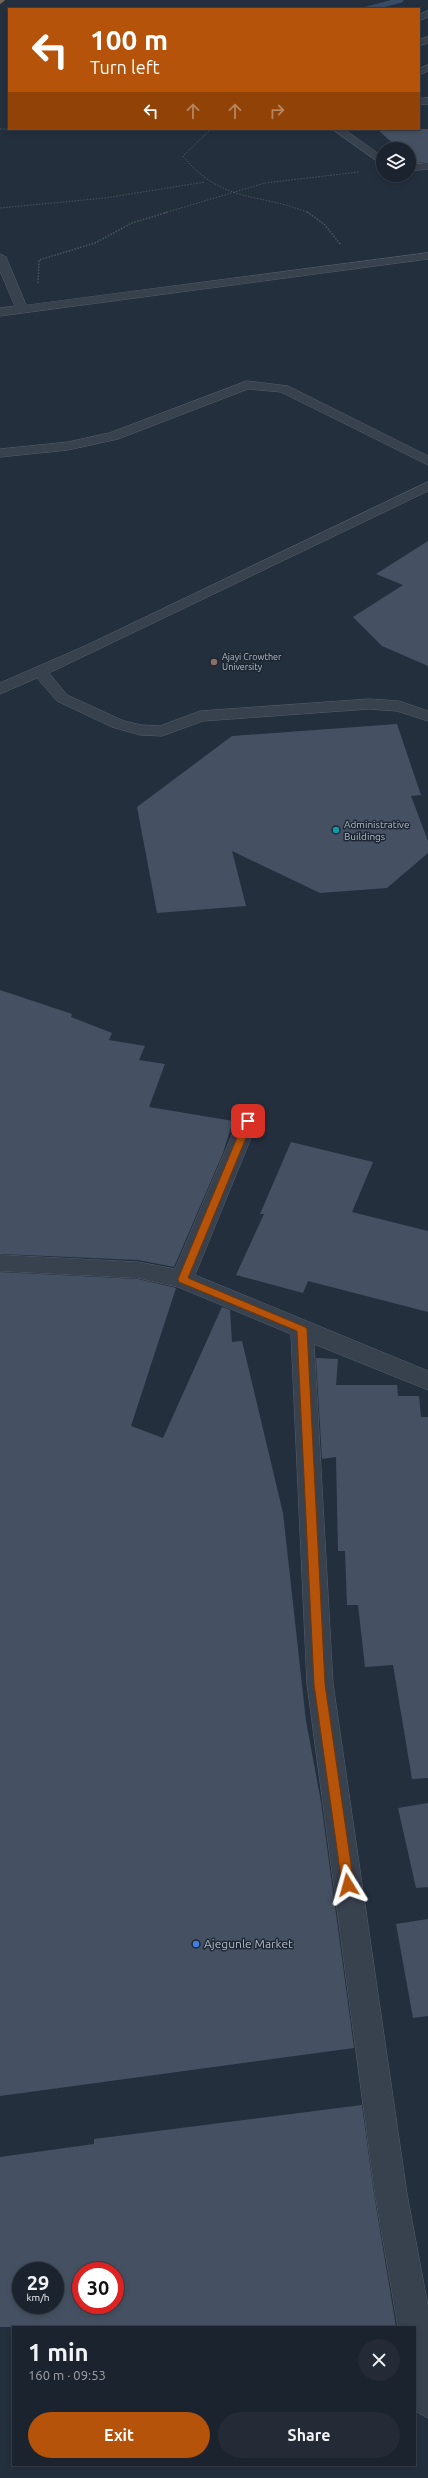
<!DOCTYPE html>
<html lang="en">
<head>
<meta charset="utf-8">
<style>
	:root { --surface:#1b232e; --page:#242b36; --text:#f1f3f6; --muted:#a0a4aa; --line:#39404a; --accent:#b45309 }
	body { margin:0; font-family:Ubuntu,sans-serif; background:var(--page); color:var(--text); height:100vh; display:flex; flex-direction:column; font-size:15px; white-space:nowrap }
	* { box-sizing:border-box; margin:0 }
	p { font-size:13px; color:var(--muted) }
	.icon { flex:none; width:22px; height:22px; fill:none; stroke:currentColor; stroke-width:2; stroke-linecap:round; stroke-linejoin:round }
	.map { position:relative; flex:1; overflow:hidden }
	.side { position:absolute; left:12px; top:2326px; width:404px; height:140px; display:flex; flex-direction:column; background:var(--surface); border-radius:0px; box-shadow:0 2px 6px #0003,0 0 0 1px var(--line) }
	.side>* { flex:none }
	.top-card { position:absolute; left:8px; top:8px; width:412px; height:122px; border-radius:0px; box-shadow:0 2px 6px #0003,0 0 0 1px var(--line); background:#b45309; color:#fff; overflow:hidden }
	.fabs { position:absolute; left:376px; top:142px; display:grid; gap:8px }
	.fabs a { display:grid; place-items:center; width:40px; height:40px; border-radius:50%; background:var(--surface); box-shadow:0 2px 6px #0003,0 0 0 1px var(--line); font-size:20px }
	.speed { position:absolute; left:12px; top:2262px; display:flex; gap:8px; font-size:20px; font-weight:700; text-align:center }
	.speed>* { display:grid; place-content:center; width:52px; height:52px; border-radius:50%; background:var(--surface); box-shadow:0 2px 6px #0003,0 0 0 1px var(--line); line-height:1 }
	.speed small { font-size:10px; font-weight:400 }
	.speed .limit { border:6px solid #d22; background:#fff; color:#111 }
	.pin { position:absolute; display:grid; place-items:center; width:34px; height:34px; color:#fff; margin:-17px; border-radius:8px; box-shadow:0 2px 6px #0006 }
	.me { position:absolute; width:44px; margin:-22px; rotate:352deg; stroke-linejoin:round; filter:drop-shadow(0 0 3px #0008) }
	.turn { display:flex; align-items:center; gap:14px; height:84px; padding:0 16px; font-size:18px }
	.turn .icon { width:52px; height:52px; stroke-width:2.5 }
	.turn b { display:block; font-size:28px; line-height:34px }
	.lanes { display:flex; align-items:center; height:38px; padding:0 16px; background:#0003; justify-content:center; gap:20px; direction:ltr }
	.lanes .off { opacity:.35 }
	.round { display:grid; place-items:center; flex:none; width:42px; height:42px; border-radius:21px; background:var(--page) }
	.overview { display:flex; align-items:center; justify-content:space-between; height:68px; padding:0 16px }
	h1 { font-size:24px; font-weight:700; line-height:30px }
	.primary-button { display:flex; gap:8px; margin-top:auto; padding:8px 16px }
	.primary-button a { flex:1; height:46px; border-radius:24px; background:var(--accent); color:#fff; font-size:16px; font-weight:700; line-height:46px; text-align:center }
	.primary-button a+a { background:var(--page); color:var(--text) }
	.map>svg:first-child { display:block }
	.lines { fill:none; stroke-linecap:round; stroke-linejoin:round }
	.stream { stroke:#394c67; stroke-width:5 }
	.building { fill:#455162; fill-rule:evenodd }
	.lane-casing { stroke:#565f6c; stroke-width:1 }
	.street-casing { stroke:#565f6c; stroke-width:1 }
	.highway-casing { stroke:#434c59; stroke-width:1 }
	.path-far1 { stroke:#44595c; stroke-width:1; stroke-dasharray:1.5 1.5; stroke-linecap:butt }
	.path { stroke:#44595c; stroke-width:1.5; stroke-dasharray:1.5 1.5; stroke-linecap:butt }
	.lane { fill:#38414e; fill-rule:evenodd }
	.street { fill:#38414e; fill-rule:evenodd }
	.highway { fill:#746855; fill-rule:evenodd }
	.route { fill:#b45309; stroke:#753606 }
	.education-dot { fill:#8d6e63; stroke:#1d2633; stroke-width:1.5 }
	.culture-dot { fill:#0f9aa8; stroke:#1d2633; stroke-width:1.5 }
	.shop-dot { fill:#3f7fe0; stroke:#1d2633; stroke-width:1.5 }
	.labels { text-anchor:middle; stroke-width:3; stroke-linejoin:round; paint-order:stroke }
	.far-poi-label { font-size:9px; fill:#b4bcc9; stroke:#1d2633; text-anchor:start }
	.poi-label { font-size:10px; fill:#b4bcc9; stroke:#1d2633; text-anchor:start }
	.near-poi-label { font-size:12px; fill:#b4bcc9; stroke:#1d2633; text-anchor:start }
</style>
</head>
<body>
<div class="map">
<svg width="428" height="2478" viewBox="0 0 428 2478">
	<rect width="100%" height="100%" fill="#242f3e"/>
	<g class="lines">
		<path class="stream" d="M367,9L401,0"/>
	</g>
	<g class="building">
		<path d="M377,129H428V162L415,163L409,158V149H399Z"/>
		<path d="M428,541V666L382,646L353,617L403,585L376,574Z"/>
		<path d="M397,724L421,795L411,796L428,841V853L387,888L320,893L232,851L246,906L157,913L137,807L232,736Z"/>
		<path d="M0,990L72,1014L71,1017L112,1033L109,1040L145,1046L139,1060L165,1064L149,1107L233,1121L223,1153L174,1267L138,1260L0,1254Z"/>
		<path d="M291,1142L373,1162L352,1212L428,1231V1312L308,1281L303,1293L236,1275L264,1214H260Z"/>
		<path d="M0,1272L138,1279L176,1288L131,1426L163,1438L222,1307L230,1310L232,1342L242,1341L283,1513L306,1721L321,1802L354,2048L0,2096Z"/>
		<path d="M316,1358L338,1359L336,1385H397L398,1396H419L421,1417H428V1778L412,1779L393,1665L365,1667L358,1605H347L345,1551H338L336,1457L322,1459Z"/>
		<path d="M428,1803V1887L416,1888L398,1808Z"/>
		<path d="M428,1919V2016L413,2018L396,1924Z"/>
		<path d="M362,2105L374,2194L396,2327H0V2157L94,2144V2139ZM21,2271H55V2305H21ZM81,2271H115V2305H81Z"/>
	</g>
	<g class="lines">
		<g class="lane-casing">
			<g id="lane">
				<path d="M247,381L288,386L428,456V465L281,392L248,389L118,439L68,450L0,457V449L68,442L109,433Z"/>
				<path d="M428,482V491L49,673L67,695L124,721L141,725L160,726L200,711L369,699L399,701L428,711V721L397,711L369,709L203,721L162,736L140,735L112,727L57,701L37,678L0,694V683L87,645Z"/>
			</g>
		</g>
		<g class="street-casing">
			<g id="street">
				<path d="M428,11V17L419,21V15Z"/>
				<path d="M428,37V43L419,46V40Z"/>
				<path d="M428,65V71L419,75V69Z"/>
				<path d="M428,98V104L419,105V99Z"/>
				<path d="M332,129H344L383,157V165Z"/>
				<path d="M428,163V169L409,171V165Z"/>
				<path d="M428,253V259L0,316V308L15,306L0,271V254L6,257L26,305Z"/>
				<path d="M248,1114L255,1116L258,1121L195,1275L428,1371V1390L314,1344L333,1684L407,2194L428,2306V2418L415,2411V2327H398L375,2194L307,1684L291,1334L178,1287L138,1278L0,1271V1255L138,1262L175,1269L238,1121L241,1116Z"/>
			</g>
		</g>
		<g class="highway-casing">
			<path id="highway" d="M0,0H5L0,4Z"/>
		</g>
		<g class="path-far1">
			<path d="M0,129H9"/>
			<path d="M13,129H39"/>
			<path d="M211,129L183,156C222,204 258,192 309,213"/>
			<path d="M0,208L105,198L205,182"/>
			<path d="M164,213L265,183L359,172"/>
		</g>
		<g class="path">
			<path d="M307,212L324,224L341,245"/>
			<path d="M38,283L39,260L95,243L132,223L168,212"/>
		</g>
		<use href="#lane" class="lane"/>
		<use href="#street" class="street"/>
		<use href="#highway" class="highway"/>
	</g>
	<path class="route" d="M248,1118L253,1121L188,1278L305,1327L307,1329L325,1684L354,1885L348,1891L342,1885L314,1684L297,1331L179,1282L178,1279L244,1121Z"/>
	<circle class="education-dot" cx="214" cy="662" r="4"/>
	<circle class="culture-dot" cx="336" cy="830" r="4"/>
	<circle class="shop-dot" cx="196" cy="1944" r="4"/>
	<g class="labels">
		<g class="far-poi-label">
			<text x="222" y="660">Ajayi Crowther<tspan x="222" dy="10">University</tspan></text>
		</g>
		<g class="poi-label">
			<text x="344" y="828">Administrative<tspan x="344" dy="12">Buildings</tspan></text>
		</g>
		<g class="near-poi-label">
			<text x="204" y="1948">Ajegunle Market</text>
		</g>
	</g>
</svg>
<div class="fabs">
<a><svg class="icon" aria-label="layers" viewBox="0 0 24 24"><path d="M12 4l9 5-9 5-9-5zM3 14l9 5 9-5"/></svg></a>
</div>
<div class="speed"><div>29<small>km/h</small></div><div class="limit">30</div></div>
<div class="pin" style="left:248px;top:1121px;background:#d93025"><svg class="icon" aria-label="arrive" viewBox="0 0 24 24"><path d="M6 21V4h12l-3 4 3 4H6"/></svg></div>
<svg class="me" style="left:348px;top:1885px" viewBox="-20 -20 40 40"><path d="M0-17L14 15 0 8-14 15z" fill="#b45309" stroke="#fff" stroke-width="4"/></svg>
<div class="top-card">
<div class="turn"><svg class="icon" aria-label="left" viewBox="0 0 24 24"><path d="M17 20v-9H6M10 6l-5 5 5 5"/></svg><div><b>100 m</b>Turn left</div></div>
<div class="lanes"><svg class="icon" aria-label="left" viewBox="0 0 24 24"><path d="M17 20v-9H6M10 6l-5 5 5 5"/></svg><svg class="icon off" aria-label="ahead" viewBox="0 0 24 24"><path d="M12 20V5M6 11l6-6 6 6"/></svg><svg class="icon off" aria-label="ahead" viewBox="0 0 24 24"><path d="M12 20V5M6 11l6-6 6 6"/></svg><svg class="icon off" aria-label="right" viewBox="0 0 24 24"><path d="M7 20v-9h11M14 6l5 5-5 5"/></svg></div>
</div>
<section class="side">
<div class="overview"><div><h1>1 min</h1><p>160 m · 09:53</p></div><a class="round"><svg class="icon" aria-label="close" viewBox="0 0 24 24"><path d="M6 6l12 12M18 6L6 18"/></svg></a></div>
<div class="primary-button"><a>Exit</a><a>Share</a></div>
</section>
</div>
</body>
</html>
